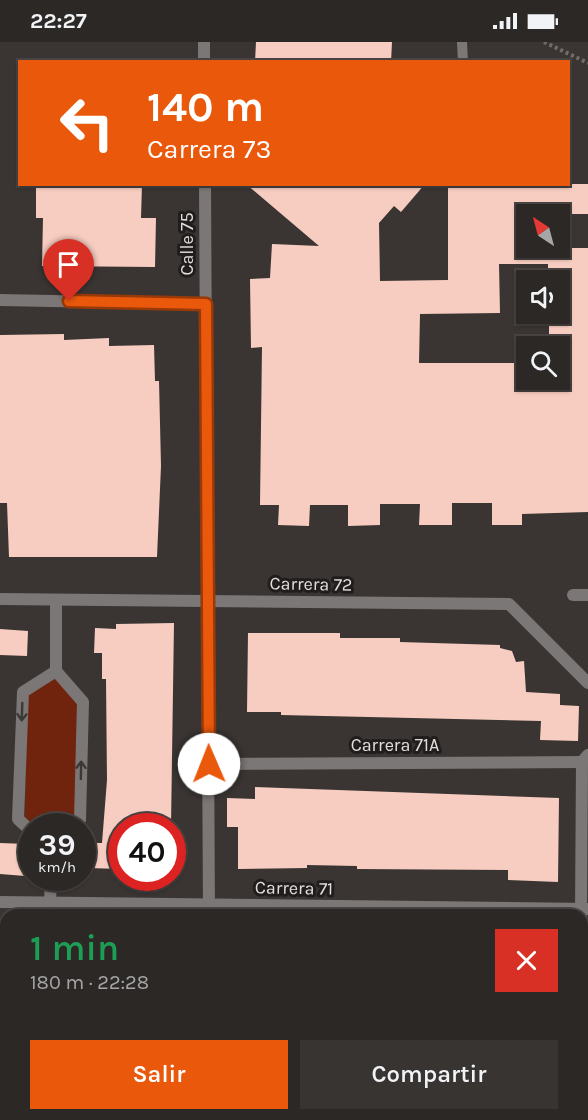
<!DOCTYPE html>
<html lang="es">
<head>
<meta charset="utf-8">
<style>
	:root { --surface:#2c2826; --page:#383432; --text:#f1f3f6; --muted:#a6a6a7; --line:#484443; --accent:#ea580c }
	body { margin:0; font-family:Karla,sans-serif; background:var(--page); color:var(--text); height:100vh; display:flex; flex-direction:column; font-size:22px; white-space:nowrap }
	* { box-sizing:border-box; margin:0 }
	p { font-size:20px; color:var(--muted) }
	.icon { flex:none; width:33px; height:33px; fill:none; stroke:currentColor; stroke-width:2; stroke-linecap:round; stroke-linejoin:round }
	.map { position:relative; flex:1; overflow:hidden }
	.sheet { position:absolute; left:0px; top:867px; width:588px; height:212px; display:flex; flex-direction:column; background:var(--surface); border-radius:18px 18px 0 0; box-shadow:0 2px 4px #0004,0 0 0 2px var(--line) }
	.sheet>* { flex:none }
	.banner { position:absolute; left:18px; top:18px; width:552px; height:126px; border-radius:0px; box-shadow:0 2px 4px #0004,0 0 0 2px var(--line); background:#ea580c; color:#fff; overflow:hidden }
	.needle { width:39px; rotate:324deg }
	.controls { position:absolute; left:516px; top:162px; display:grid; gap:12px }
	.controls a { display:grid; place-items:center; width:54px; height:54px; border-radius:0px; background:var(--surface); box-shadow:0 2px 4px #0004,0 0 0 2px var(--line); font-size:30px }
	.speed { position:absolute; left:18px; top:771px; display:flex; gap:12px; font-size:30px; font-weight:700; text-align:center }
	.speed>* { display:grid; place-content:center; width:78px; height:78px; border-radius:50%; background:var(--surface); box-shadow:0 2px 4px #0004,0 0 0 2px var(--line); line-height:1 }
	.speed small { font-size:15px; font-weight:400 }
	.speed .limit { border:9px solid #d22; background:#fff; color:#111 }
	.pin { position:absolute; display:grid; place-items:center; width:51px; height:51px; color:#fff; margin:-62px -26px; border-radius:50% 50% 50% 0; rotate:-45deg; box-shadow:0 0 6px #0007 }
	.pin .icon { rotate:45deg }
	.me { position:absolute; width:66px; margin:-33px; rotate:359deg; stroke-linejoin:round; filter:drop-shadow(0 0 4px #0008) }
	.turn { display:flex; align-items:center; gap:21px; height:126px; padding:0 30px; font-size:27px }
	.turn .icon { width:78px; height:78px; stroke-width:2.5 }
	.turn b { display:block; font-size:42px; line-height:51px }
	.round { display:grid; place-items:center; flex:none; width:63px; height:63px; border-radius:0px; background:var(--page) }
	.headline { display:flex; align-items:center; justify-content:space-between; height:102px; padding:0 30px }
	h1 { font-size:36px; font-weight:600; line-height:45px; color:#1e9e55 }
	.primary-button { display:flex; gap:12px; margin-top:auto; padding:12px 30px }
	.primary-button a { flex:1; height:69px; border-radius:0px; background:var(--accent); color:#fff; font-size:24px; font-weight:600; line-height:69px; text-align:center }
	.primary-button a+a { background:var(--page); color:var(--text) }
	.status { display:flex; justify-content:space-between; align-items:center; height:42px; padding:0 30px; background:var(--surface); direction:ltr }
	.status svg { height:16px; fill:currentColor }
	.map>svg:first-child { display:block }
	.green { fill:#71240d }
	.building { fill:#f8cdc1; fill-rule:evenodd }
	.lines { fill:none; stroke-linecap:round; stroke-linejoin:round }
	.path { stroke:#716d6b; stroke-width:4; stroke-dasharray:3 3; stroke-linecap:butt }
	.service { stroke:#7a7776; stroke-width:10 }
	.minor { stroke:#7a7776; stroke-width:12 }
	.tertiary { stroke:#7a7776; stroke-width:12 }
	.oneway { stroke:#3b3837 }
	.route-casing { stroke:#983908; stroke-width:15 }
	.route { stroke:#ea580c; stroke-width:10 }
	.labels { text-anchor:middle; stroke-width:6; stroke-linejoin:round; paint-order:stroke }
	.street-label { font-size:18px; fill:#e0dddc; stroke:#201d1c }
</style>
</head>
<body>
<div class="status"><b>22:27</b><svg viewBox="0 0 49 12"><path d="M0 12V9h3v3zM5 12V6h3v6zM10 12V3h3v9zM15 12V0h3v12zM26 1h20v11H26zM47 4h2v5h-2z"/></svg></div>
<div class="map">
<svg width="588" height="1078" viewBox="0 0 588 1078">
	<rect width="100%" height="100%" fill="#3a3533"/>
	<path class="green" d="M55,636L78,662L77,776L68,784H34L25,775L27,653Z"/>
	<g class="building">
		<path d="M256,0H392L391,20H255Z"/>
		<path d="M36,142H142L141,176H156L155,225L42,224L43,176H36Z"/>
		<path d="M246,142H425L401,170L394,164L379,181L380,239L448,238V142H588V172H526V206H588V470L522,472V483H492V461H452V483H419L420,462H380V483L348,484V463H310L309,484L278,483L279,463H260L262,305L251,306L250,237L270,236L272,202L319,204ZM499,222H548V238H560V272H549V300L560,299V338H526V321H419L420,272L500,271Z"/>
		<path d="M64,292V298L109,296V304L154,303L155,339H159L161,424L157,515H9L7,461H0V293Z"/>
		<path d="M174,581L171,784H122V827L87,826V801H102L107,738L106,637H102V611H94L95,586L116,587V582Z"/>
		<path d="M0,587L28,589L27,614L0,613Z"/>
		<path d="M248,591H340V596H400V600L500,603V606L512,609L516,620L524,619L526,650L560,652V663L579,664L578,699L540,698L541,679L281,673V670H247Z"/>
		<path d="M255,745L559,756L558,840L508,838V828L357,827V824L307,823V826L238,827V785H227V756L255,757Z"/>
		<path d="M0,801L27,802L25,834L0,832Z"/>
	</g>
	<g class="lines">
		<path class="path" d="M544,0L588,21"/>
		<path class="service" d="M462,0L463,20"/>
		<g class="minor">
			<path d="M0,258L206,262"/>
			<path d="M573,553H588"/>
			<path d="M0,557L509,562L588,641"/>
			<path d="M56,558V629L83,660L80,778L74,784"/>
			<path d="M209,722L582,720"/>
			<path d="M32,790L18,777L23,650L56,629"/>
			<path d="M0,860L588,867"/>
			<path d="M50,861L51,836"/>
			<path d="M581,873L582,720L588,713"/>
			<path d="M582,900L587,1078"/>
		</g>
		<g class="tertiary">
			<path d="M204,0V20"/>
			<path d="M205,142L209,873"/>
			<path d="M210,1072V1078"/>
		</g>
	</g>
	<defs><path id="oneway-shaft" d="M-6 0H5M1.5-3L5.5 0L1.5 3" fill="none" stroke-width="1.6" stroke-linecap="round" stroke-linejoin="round" transform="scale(1.5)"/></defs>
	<g class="oneway">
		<use href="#oneway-shaft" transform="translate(22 670) rotate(92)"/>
		<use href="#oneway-shaft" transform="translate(81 728) rotate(-89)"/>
	</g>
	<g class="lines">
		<g class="route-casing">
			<path id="route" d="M69,259L206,262L209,722"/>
		</g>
		<use href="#route" class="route"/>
	</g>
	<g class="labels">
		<g class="street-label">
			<text transform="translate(187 202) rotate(-90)" y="6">Calle 75</text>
			<text transform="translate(311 542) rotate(1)" y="6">Carrera 72</text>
			<text x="395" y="709">Carrera 71A</text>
			<text transform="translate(294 846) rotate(1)" y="6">Carrera 71</text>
		</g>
	</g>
</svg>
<div class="controls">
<a><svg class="needle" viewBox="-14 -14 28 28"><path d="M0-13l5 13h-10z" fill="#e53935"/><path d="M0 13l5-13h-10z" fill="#a6a6a7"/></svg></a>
<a><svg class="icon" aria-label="sound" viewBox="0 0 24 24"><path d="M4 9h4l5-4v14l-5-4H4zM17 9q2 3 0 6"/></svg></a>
<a><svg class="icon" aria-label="search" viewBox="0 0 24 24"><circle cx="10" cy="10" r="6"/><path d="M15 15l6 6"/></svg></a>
</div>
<div class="speed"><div>39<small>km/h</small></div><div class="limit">40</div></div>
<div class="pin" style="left:69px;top:259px;background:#d93025"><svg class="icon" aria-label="arrive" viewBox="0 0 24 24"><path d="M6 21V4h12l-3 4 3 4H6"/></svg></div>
<svg class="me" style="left:209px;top:722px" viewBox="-20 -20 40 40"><circle r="19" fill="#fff"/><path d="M0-13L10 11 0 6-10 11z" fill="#ea580c"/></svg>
<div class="banner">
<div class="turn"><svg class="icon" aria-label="left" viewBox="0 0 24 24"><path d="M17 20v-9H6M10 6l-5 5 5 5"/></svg><div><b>140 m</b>Carrera 73</div></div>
</div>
<section class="sheet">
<div class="headline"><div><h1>1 min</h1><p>180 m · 22:28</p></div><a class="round" style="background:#d93025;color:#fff"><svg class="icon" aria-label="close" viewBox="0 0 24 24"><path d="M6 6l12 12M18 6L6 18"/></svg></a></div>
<div class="primary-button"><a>Salir</a><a>Compartir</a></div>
</section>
</div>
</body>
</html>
